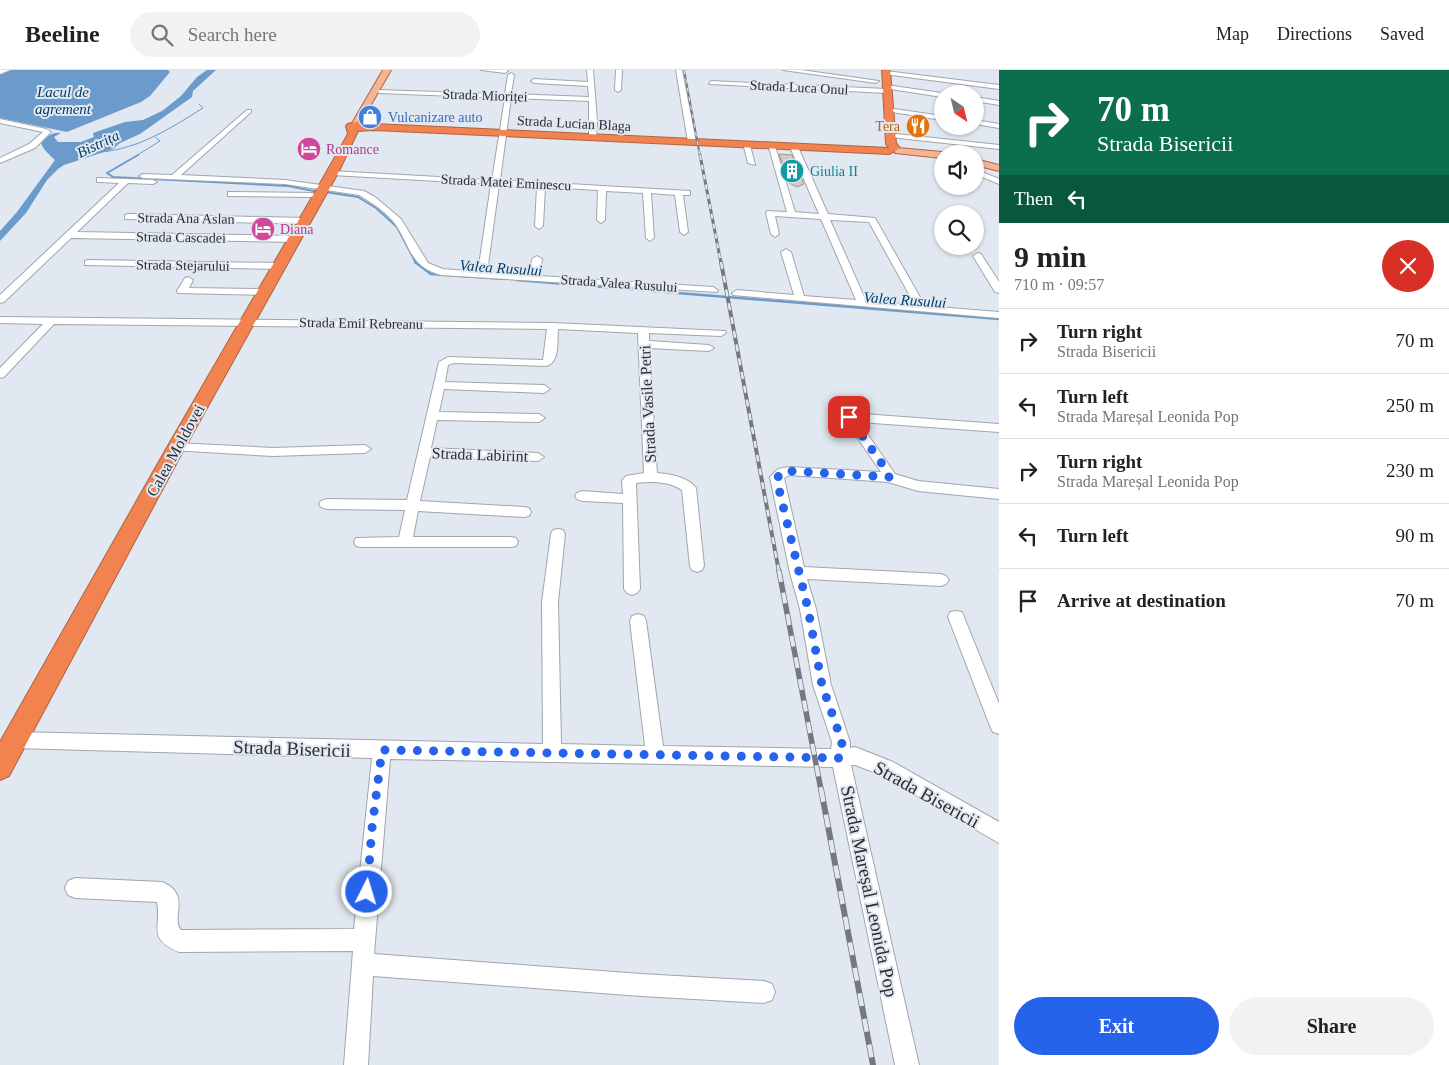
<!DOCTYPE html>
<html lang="en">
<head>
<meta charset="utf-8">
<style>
	:root { --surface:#fff; --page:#f2f2f2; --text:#222; --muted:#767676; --line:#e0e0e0; --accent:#2563eb }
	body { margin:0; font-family:Georgia,serif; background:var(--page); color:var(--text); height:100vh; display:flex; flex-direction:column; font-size:19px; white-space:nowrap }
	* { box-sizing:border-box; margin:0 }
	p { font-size:16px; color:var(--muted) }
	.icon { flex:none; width:28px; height:28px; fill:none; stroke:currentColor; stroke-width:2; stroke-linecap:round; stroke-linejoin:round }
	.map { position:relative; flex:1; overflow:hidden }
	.side { display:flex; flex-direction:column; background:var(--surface); width:450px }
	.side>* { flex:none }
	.guide { background:#0b6e4f; color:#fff; overflow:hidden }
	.needle { width:32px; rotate:145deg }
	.controls { position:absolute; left:934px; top:15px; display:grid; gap:10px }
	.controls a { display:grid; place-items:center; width:50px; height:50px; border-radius:50%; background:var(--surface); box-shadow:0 1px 4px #0004; font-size:25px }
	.pin { position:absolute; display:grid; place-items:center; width:42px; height:42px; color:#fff; margin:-21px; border-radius:10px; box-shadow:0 2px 8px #0006 }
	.me { position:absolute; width:55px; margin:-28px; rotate:5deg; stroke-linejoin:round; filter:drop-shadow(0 0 4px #0008) }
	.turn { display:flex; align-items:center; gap:18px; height:105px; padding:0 15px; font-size:22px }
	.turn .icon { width:65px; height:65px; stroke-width:2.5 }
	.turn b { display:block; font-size:35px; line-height:42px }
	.then { display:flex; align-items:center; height:48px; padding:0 15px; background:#0003; gap:10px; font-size:19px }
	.round { display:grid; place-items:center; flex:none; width:52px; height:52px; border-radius:26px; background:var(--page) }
	.summary { display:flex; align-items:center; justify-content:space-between; height:85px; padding:0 15px }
	h1 { font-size:30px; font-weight:800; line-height:38px }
	.cta { display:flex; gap:10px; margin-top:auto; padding:10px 15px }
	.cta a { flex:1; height:58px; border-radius:30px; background:var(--accent); color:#fff; font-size:20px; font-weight:800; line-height:58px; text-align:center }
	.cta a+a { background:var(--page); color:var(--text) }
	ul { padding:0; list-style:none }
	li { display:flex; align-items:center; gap:15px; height:65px; padding:0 15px; border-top:1px solid var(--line) }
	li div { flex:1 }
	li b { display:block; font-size:19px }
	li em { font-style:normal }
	header { display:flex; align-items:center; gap:30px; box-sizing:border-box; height:70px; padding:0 25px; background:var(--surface); border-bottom:1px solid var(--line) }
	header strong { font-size:24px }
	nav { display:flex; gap:28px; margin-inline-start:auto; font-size:18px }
	.search { width:350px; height:45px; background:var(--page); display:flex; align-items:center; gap:12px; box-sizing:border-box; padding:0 18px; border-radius:28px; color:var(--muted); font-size:19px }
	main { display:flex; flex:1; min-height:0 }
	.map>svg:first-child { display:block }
	.water { fill:#6b9bca }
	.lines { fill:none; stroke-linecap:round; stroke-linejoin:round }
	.stream-far2 { stroke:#6b9bca; stroke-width:1 }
	.stream-far1 { stroke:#6b9bca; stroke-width:2 }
	.stream { stroke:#6b9bca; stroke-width:2.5 }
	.building { fill:#d3ccc5; stroke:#9d968f }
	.minor-casing { stroke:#a0a6ad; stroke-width:2 }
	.major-casing { stroke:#ad6545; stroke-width:2 }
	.highway-casing { stroke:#ad6545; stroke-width:2 }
	.minor { fill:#fff; fill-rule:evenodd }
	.major { fill:#f7b495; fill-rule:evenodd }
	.highway { fill:#f2824f; fill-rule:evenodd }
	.rail-far4-casing { stroke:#75797f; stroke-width:2 }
	.rail-far3-casing { stroke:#75797f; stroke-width:3 }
	.rail-far2-casing { stroke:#75797f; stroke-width:4 }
	.rail-far1-casing { stroke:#75797f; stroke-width:5.5 }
	.rail-casing { stroke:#75797f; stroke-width:6 }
	.rail-far4 { stroke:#e2e8f1; stroke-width:1; stroke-dasharray:4.5; stroke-linecap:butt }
	.rail-far3 { stroke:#e2e8f1; stroke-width:2; stroke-dasharray:5; stroke-linecap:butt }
	.rail-far2 { stroke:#e2e8f1; stroke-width:2.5; stroke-dasharray:7; stroke-linecap:butt }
	.rail-far1 { stroke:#e2e8f1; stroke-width:4; stroke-dasharray:11; stroke-linecap:butt }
	.rail { stroke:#e2e8f1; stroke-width:4.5; stroke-dasharray:13; stroke-linecap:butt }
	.route { stroke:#2563eb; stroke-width:9; stroke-dasharray:0 16.2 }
	.labels { text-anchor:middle; stroke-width:4; stroke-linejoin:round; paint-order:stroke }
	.far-street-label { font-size:14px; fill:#2c2e32; stroke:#e2e8f1 }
	.far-shop-label { font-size:14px; fill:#366cbe; stroke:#e2e8f1; text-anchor:start }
	.far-food-label { font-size:14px; fill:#c56008; stroke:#e2e8f1; text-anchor:end }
	.far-hotel-label { font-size:14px; fill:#b23c85; stroke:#e2e8f1; text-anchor:start }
	.far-culture-label { font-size:14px; fill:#0d838f; stroke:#e2e8f1; text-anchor:start }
	.far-water-label { font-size:15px; font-style:italic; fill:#043c69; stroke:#e2e8f1 }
	.street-label { font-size:16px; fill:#2c2e32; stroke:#e2e8f1 }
	.near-street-label { font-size:19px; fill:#2c2e32; stroke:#e2e8f1 }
</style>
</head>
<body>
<header>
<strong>Beeline</strong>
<div class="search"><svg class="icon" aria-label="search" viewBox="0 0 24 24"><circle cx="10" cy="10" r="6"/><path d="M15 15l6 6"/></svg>Search here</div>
<nav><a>Map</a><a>Directions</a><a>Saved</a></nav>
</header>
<main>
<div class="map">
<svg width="999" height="995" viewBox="0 0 999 995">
	<rect width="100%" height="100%" fill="#e2e8f1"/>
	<g class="water">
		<path d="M10,0H168L170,2L150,26L141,32L67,62L0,48V3Z"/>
		<path d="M207,0H216L193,21L192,27L140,64L120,73L113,79L64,95L58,99L47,110L26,143L0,171V161L17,142L55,90C49,84 44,81 41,73C46,67 52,62 61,63L54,67L58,72H81L94,67L93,63L125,52L143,50L162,41L181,26L197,7Z"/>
	</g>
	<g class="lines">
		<g class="stream-far2">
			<path d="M102,82C140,78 171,58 203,38L199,34"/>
			<path d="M136,86L160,71L155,67"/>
		</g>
		<g class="stream-far1">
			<path d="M138,85L107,103L113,107L288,116L319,122"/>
			<path d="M325,122L358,127L376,138L397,157L416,193"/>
		</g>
		<g class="stream">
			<path d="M415,192L431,204L505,209"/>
			<path d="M516,210L999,249"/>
		</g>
	</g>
	<path class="building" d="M779,84L792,85L804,114L797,117L789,113Z"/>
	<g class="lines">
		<g class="minor-casing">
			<g id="minor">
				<path d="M0,0H10L0,4Z"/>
				<path d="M481,0H507L508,1L505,3Z"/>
				<path d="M587,0H593L597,51L596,70L589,68V31L511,28L500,110L690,121V125H683L688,162L684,165L680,162L675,125L651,123L654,168L650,171L646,168L643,123L606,121L605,150L601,153L597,150L598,120L545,117L543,156L539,159L535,156L537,117L499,115L487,202L530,205L532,189L537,186L542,189L540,206L713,217L718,220L717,222L441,205C411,197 411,178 396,155C388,143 371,132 359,125L285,114L143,108L139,106L143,104L172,105L247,40H251V42L181,105L285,110L364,121L375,127L401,149L428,193L443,199L478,202L491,114L332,105L328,103L332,101L492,110L505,28L379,23L377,22V20L505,24L508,5L511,3L514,5L511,24L589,27L588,16L534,13L531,11L534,9L588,12Z"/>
				<path d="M616,0H622L621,20L618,22L615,20Z"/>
				<path d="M676,0H682L696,72L692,74L688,72Z"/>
				<path d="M783,0H801L879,11L876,13Z"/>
				<path d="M886,1L999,15V19L884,4Z"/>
				<path d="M711,11L887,19L890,21L887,23L709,14Z"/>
				<path d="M886,15L942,23L944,24L942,27L884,18Z"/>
				<path d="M975,27L999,31V35L975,31Z"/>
				<path d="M888,38L942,46V50L886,41L885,40Z"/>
				<path d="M0,49L46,59L51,62L35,78L0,93V88L29,74L43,62L0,53Z"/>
				<path d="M975,50L999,54V58L975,54Z"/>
				<path d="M887,63L999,75V79L890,67H887Z"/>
				<path d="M743,73L750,75L755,95L748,93Z"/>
				<path d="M768,74L775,76L795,142L819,144L790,77L794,75L798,77L828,144L875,148L925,236L999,242V248L733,225L732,223L737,220L794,225L781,182L786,179L791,182L804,226L856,230L821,149L775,146L779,164L775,167L771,164L766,143L767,141L787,142ZM830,150L869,152L915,235L866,231Z"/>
				<path d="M975,99L999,109V114L975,104Z"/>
				<path d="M97,108L153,110L157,112L153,114L128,113L77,162L294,166L298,169L294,172L71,168L4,232L0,233V225L119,113L100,112H97Z"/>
				<path d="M228,122L312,123L316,125L312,127L231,126H228Z"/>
				<path d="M128,144L304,148L308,151L304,154L125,149V145Z"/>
				<path d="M978,183L981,184L999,212V223L995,222L973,186Z"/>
				<path d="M88,190L278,193L283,196L278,199L85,195V191Z"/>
				<path d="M188,207L193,210L189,218L264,219L269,222L264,225L178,223L177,221L185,208Z"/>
				<path d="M0,247L553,253L725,261L726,263L721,266L649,263V271L709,275L714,278L709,281L649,278L657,403C670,404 688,407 696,418L704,496L702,500L697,502L692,500L690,496L682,420C669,411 651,411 636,413L640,519L637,523L632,525L627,523L624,519L623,433L582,431L577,429L575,426L577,423L582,421L623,424L622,411L626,406L644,403L638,263L558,259C557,271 560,293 546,296L454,293L448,295L445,312L544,315L550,319L544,323L444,319L439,342L539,344L545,348L539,352L437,350L431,378L538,383L544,387L538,391L430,387L420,431L524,437L529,438L531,442L529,446L524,447L418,441L413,467H511L516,468L518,472L516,476L511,477H361L356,476L354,472L356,468L399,467L405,440L326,439L321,437L319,434L321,431L326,429L407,430L439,292L448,287L543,290L547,259L54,254L4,307L0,308V298L43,254L0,253Z"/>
				<path d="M849,343L999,354V362L859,352L895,404L918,411L999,419V429L918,421L888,412L789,405L784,408L804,497L941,504L946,506L949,510L946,514L941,516L807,509L816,539L831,615L850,672V678L855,677L893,692L999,752V773L879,704L855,695H851L919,995H895L833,697L390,689L374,884L641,904L764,911L772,914L775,922L772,930L764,933L641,926L373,906L368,995H344L353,881L179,882C146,868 162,857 157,832L75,828L68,825L65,818L68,811L75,808L162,812C192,824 170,848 181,860L354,859L372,688L15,678L9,676L6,670L9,664L15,662L543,674L542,532L551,464L553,460L558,459L563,460L565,464L558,532L561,674L645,676L630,551L632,546L638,544L644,546L646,551L663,676L831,679L832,672L813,615L800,539L790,503L770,407L778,399L789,397L881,402L843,347Z"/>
				<path d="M176,373L273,378L365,375L371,379L365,383L273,386L171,380L170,377L171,374Z"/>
				<path d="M956,541L962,542L964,547L999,634V664L993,662L990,656L948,547L950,542Z"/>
			</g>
		</g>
		<g class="major-casing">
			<g id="major">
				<path d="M383,0H391L358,57H352L351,55Z"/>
				<path d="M898,78L942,82L946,84H942V88L895,83V79Z"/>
				<path d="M975,89L999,95V101L975,95Z"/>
			</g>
		</g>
		<g class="highway-casing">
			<path id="highway" d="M882,0H890L896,73L900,78L889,84L374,60L358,61L338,103L183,381L9,706L0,710V672L165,381L326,103L348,64L346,56L348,54L359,51L374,54L889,78L886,74Z"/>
		</g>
		<use href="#minor" class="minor"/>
		<use href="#major" class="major"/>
		<use href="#highway" class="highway"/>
		<g class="rail-far4-casing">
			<path id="rail-far4" d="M684,0L700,86"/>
		</g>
		<g class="rail-far3-casing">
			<path id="rail-far3" d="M700,85L721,193"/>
		</g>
		<g class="rail-far2-casing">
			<path id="rail-far2" d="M721,192L779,502"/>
		</g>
		<g class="rail-far1-casing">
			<path id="rail-far1" d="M779,501L821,720"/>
		</g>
		<g class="rail-casing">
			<path id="rail" d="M821,719L873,995"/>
		</g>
		<use href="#rail-far4" class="rail-far4"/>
		<use href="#rail-far3" class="rail-far3"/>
		<use href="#rail-far2" class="rail-far2"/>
		<use href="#rail-far1" class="rail-far1"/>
		<use href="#rail" class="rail"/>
	</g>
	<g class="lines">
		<path class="route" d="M367,822L372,758L382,680L840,688L842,672L822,615L808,539L777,411L779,404L789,401L889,407L887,401L849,347"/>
	</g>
	<defs>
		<g id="shop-disc" transform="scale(1.25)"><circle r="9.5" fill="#3f7fe0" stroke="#e2e8f1"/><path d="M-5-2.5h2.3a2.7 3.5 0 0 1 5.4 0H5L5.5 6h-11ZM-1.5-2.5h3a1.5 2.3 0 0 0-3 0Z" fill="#fff"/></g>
		<g id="restaurant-disc" transform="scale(1.25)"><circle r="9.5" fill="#e8710a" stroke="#e2e8f1"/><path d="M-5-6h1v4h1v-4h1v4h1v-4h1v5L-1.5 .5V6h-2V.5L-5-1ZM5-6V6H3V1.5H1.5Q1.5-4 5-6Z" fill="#fff"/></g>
		<g id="hotel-disc" transform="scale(1.25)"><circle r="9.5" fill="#d1479c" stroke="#e2e8f1"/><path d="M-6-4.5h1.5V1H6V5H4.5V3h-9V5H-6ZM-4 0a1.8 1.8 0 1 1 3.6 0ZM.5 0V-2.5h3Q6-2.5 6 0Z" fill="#fff"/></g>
		<g id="building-disc" transform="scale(1.25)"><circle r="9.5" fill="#0f9aa8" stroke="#e2e8f1"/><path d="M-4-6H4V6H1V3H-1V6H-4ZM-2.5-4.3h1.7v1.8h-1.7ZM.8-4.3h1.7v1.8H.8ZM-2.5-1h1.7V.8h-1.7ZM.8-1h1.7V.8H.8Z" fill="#fff"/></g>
	</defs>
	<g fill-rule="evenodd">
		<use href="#shop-disc" x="370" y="47"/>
		<use href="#restaurant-disc" x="918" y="56"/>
		<use href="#hotel-disc" x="309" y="79"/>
		<use href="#building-disc" x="792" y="101"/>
		<use href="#hotel-disc" x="263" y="159"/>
	</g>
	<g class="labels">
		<g class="far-street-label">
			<text transform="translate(799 17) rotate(3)" y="5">Strada Luca Onul</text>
			<text transform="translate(485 25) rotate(2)" y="5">Strada Mioriței</text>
			<text transform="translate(574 53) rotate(3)" y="5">Strada Lucian Blaga</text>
			<text transform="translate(506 112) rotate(3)" y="5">Strada Matei Eminescu</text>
			<text transform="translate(186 148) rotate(1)" y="5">Strada Ana Aslan</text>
			<text transform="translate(181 167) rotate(1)" y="5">Strada Cascadei</text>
			<text transform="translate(183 195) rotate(1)" y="5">Strada Stejarului</text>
			<text transform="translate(619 213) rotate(4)" y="5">Strada Valea Rusului</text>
			<text transform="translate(361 253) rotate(1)" y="5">Strada Emil Rebreanu</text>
		</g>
		<g class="far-shop-label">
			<text x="388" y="52">Vulcanizare auto</text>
		</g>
		<g class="far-food-label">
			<text x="900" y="61">Tera</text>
		</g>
		<g class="far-hotel-label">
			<text x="326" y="84">Romance</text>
			<text x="280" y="164">Diana</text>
		</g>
		<g class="far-culture-label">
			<text x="810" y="106">Giulia II</text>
		</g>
		<g class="far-water-label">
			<text x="63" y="27">Lacul de<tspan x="63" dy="17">agrement</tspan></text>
			<text transform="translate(98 74) rotate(-26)" y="5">Bistrița</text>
			<text transform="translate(501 198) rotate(4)" y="5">Valea Rusului</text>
			<text transform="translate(905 230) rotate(4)" y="5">Valea Rusului</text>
		</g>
		<g class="street-label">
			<text transform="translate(647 334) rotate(-93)" y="6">Strada Vasile Petri</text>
			<text transform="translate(175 380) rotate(-61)" y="6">Calea Moldovei</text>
			<text transform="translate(480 384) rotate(2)" y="6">Strada Labirint</text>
		</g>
		<g class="near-street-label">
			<text transform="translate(292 678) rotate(2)" y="7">Strada Bisericii</text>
			<text transform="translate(927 724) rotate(29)" y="7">Strada Bisericii</text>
			<text transform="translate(870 821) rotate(78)" y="7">Strada Mareșal Leonida Pop</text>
		</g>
	</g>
</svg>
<div class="controls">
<a><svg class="needle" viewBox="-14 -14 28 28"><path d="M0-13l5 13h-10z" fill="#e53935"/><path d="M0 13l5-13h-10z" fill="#767676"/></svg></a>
<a><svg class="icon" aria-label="sound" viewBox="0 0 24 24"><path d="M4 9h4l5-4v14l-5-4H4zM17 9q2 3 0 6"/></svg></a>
<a><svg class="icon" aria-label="search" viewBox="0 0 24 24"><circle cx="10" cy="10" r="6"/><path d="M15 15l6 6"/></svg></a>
</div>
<div class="pin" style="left:849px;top:347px;background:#d93025"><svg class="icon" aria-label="arrive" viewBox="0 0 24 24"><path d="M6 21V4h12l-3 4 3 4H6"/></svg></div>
<svg class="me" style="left:367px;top:822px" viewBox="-20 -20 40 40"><circle r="17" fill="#2563eb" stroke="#fff" stroke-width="3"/><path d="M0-11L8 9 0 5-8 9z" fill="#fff"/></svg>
</div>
<section class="side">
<div class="guide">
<div class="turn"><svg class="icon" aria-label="right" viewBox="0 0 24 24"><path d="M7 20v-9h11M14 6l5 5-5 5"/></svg><div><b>70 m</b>Strada Bisericii</div></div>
<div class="then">Then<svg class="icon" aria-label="left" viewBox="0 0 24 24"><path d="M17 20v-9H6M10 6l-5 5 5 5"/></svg></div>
</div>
<div class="summary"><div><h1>9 min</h1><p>710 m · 09:57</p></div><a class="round" style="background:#d93025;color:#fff"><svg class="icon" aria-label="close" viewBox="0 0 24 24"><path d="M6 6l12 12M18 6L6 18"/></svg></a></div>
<ul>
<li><svg class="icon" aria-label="right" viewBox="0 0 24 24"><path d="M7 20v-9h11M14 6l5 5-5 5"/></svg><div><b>Turn right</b><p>Strada Bisericii</p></div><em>70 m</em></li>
<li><svg class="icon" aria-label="left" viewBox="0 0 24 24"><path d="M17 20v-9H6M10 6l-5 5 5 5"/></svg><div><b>Turn left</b><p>Strada Mareșal Leonida Pop</p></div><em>250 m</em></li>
<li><svg class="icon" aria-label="right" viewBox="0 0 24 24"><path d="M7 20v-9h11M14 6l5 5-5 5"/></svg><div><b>Turn right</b><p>Strada Mareșal Leonida Pop</p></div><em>230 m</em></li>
<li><svg class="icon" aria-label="left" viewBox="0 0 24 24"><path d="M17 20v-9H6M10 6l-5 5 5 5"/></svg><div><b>Turn left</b></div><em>90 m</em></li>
<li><svg class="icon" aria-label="arrive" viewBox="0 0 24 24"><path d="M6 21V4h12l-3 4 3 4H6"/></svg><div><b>Arrive at destination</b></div><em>70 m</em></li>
</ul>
<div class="cta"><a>Exit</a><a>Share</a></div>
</section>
</main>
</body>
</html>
